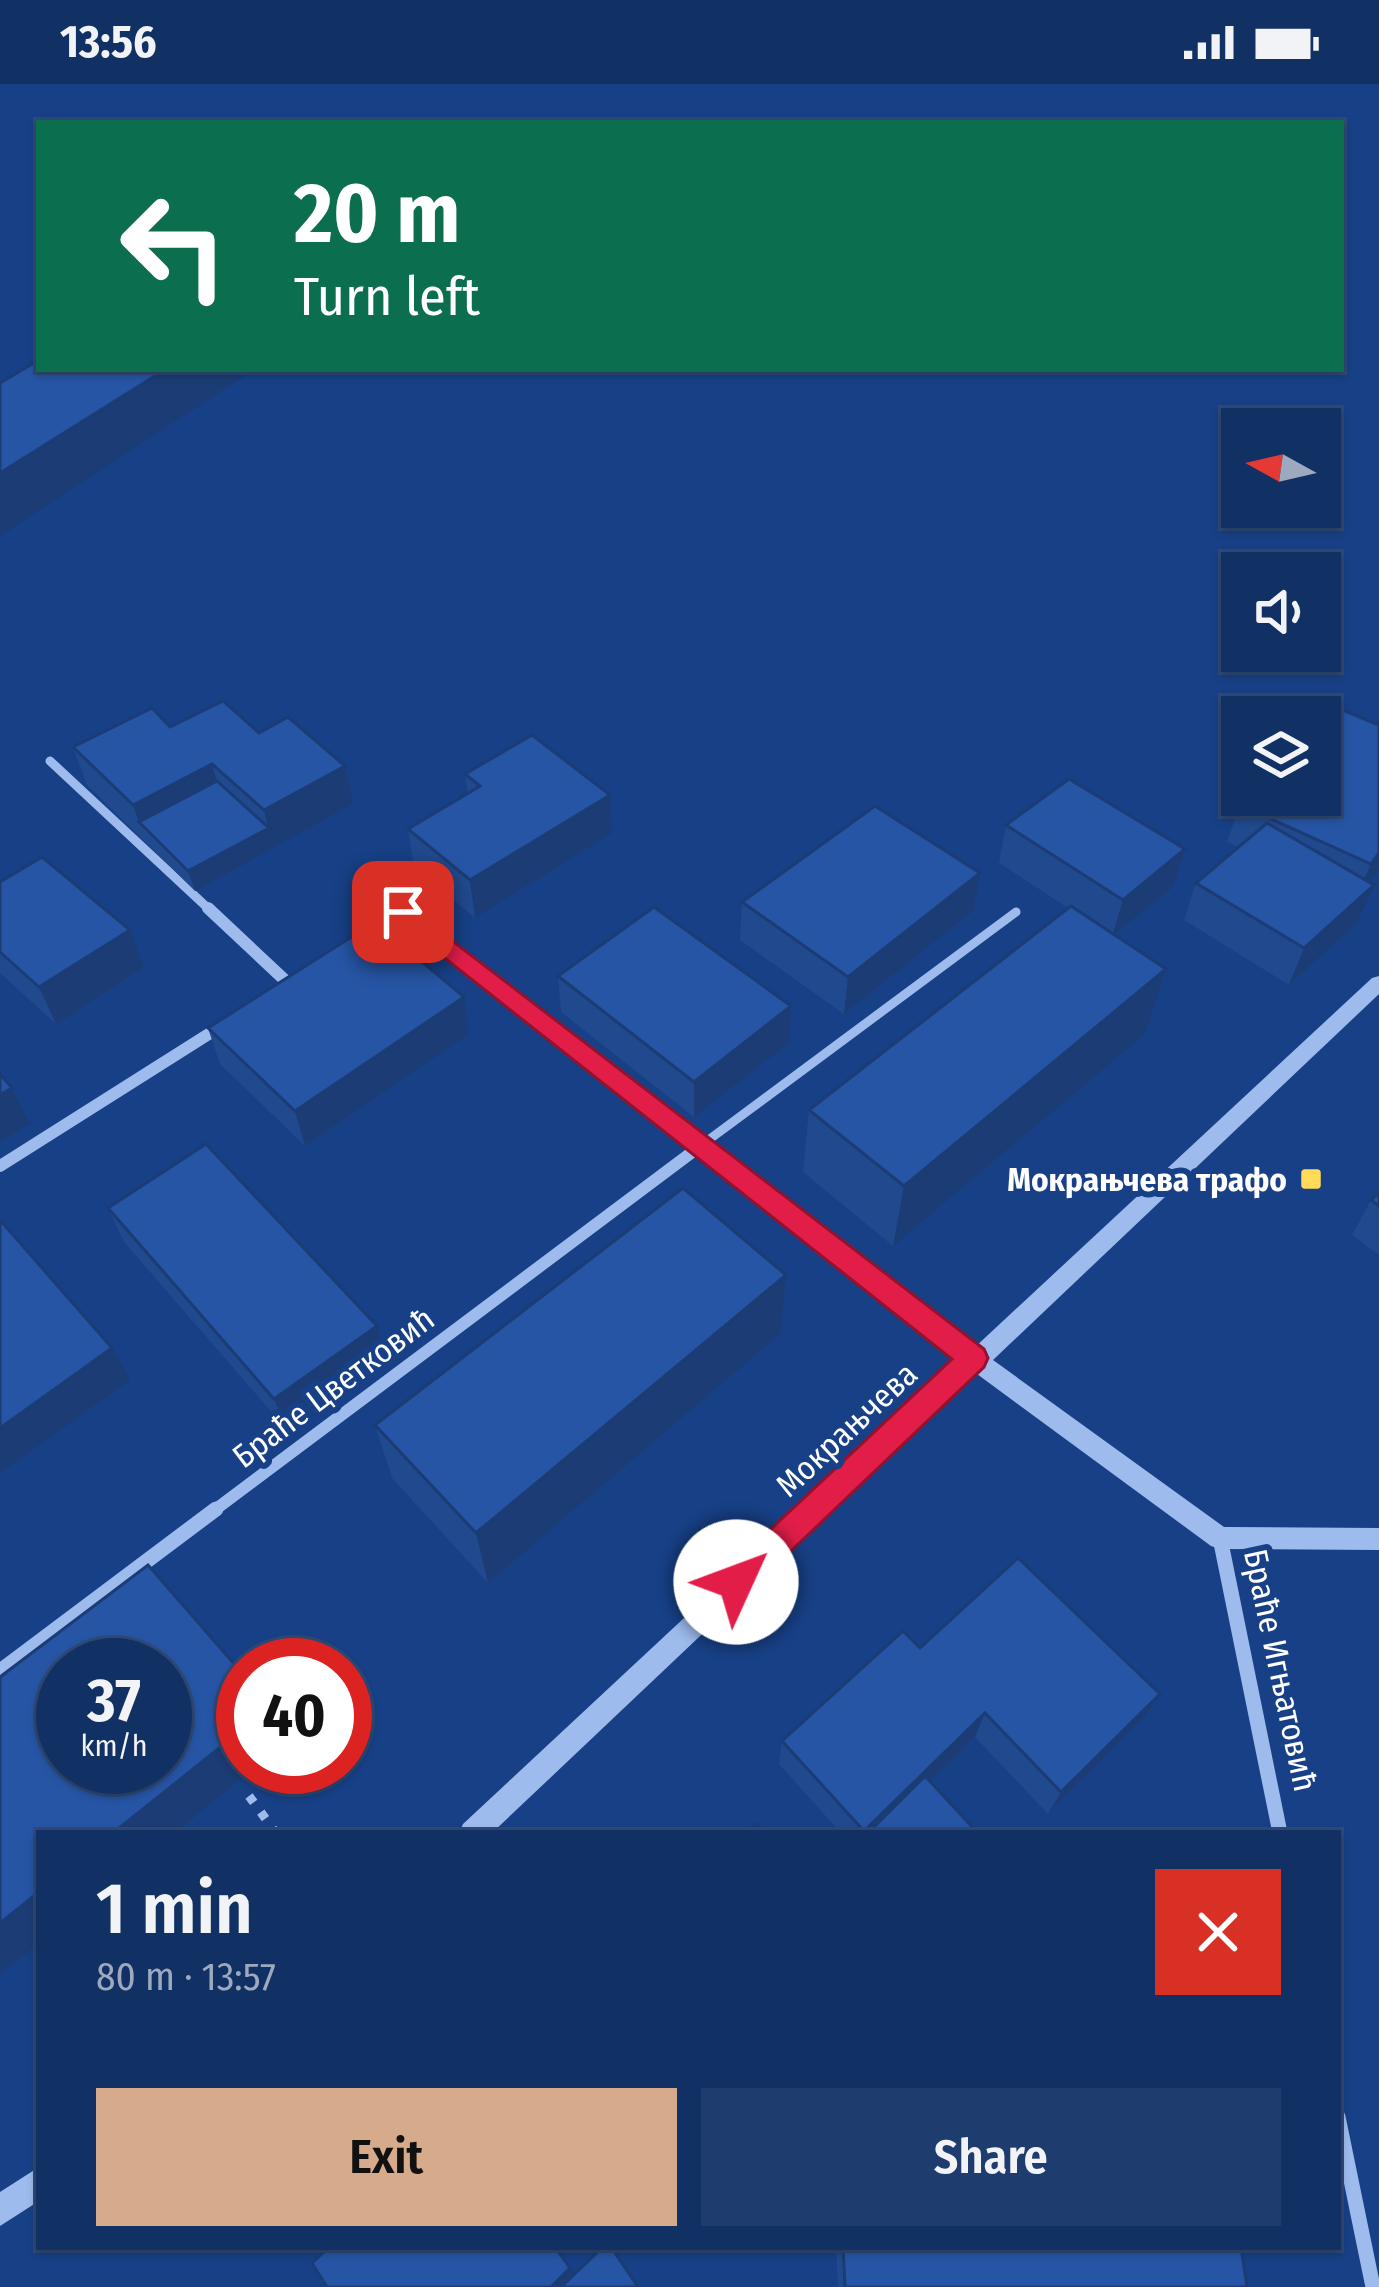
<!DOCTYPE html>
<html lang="en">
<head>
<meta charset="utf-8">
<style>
	:root { --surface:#113064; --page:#1e3c6d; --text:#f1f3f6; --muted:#9ca9bf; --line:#304b78; --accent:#d6ab8b }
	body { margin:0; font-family:"Fira Sans Condensed",sans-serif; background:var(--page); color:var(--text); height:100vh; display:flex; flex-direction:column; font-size:45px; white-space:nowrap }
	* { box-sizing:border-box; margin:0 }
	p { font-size:39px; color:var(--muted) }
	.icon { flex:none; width:66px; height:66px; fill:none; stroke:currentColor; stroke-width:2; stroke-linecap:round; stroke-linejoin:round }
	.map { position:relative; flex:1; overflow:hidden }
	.drawer { position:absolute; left:36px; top:1746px; width:1305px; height:420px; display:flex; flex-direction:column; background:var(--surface); border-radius:0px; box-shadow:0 3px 9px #0004,0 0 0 3px var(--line) }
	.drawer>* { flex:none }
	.hud { position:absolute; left:36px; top:36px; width:1308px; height:252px; border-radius:0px; box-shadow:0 3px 9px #0004,0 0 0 3px var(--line); background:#0b6e4f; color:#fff; overflow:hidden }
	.needle { width:78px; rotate:278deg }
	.fabs { position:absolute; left:1221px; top:324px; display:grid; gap:24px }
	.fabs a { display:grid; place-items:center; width:120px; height:120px; border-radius:0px; background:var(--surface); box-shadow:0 3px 9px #0004,0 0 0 3px var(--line); font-size:60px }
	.speed { position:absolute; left:36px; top:1554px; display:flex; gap:24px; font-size:60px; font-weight:700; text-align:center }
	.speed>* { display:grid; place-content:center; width:156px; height:156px; border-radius:50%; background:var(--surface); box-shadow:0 3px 9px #0004,0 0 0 3px var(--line); line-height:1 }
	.speed small { font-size:30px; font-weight:400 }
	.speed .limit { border:18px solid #d22; background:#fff; color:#111 }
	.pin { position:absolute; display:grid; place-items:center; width:102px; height:102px; color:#fff; margin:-51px; border-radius:24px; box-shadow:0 6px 18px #0006 }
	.me { position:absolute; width:132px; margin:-66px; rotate:47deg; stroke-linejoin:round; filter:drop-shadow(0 0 9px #0008) }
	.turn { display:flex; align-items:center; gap:42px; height:252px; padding:0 60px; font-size:54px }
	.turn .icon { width:156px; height:156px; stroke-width:2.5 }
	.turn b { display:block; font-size:84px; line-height:102px }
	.round { display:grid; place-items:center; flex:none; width:126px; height:126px; border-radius:0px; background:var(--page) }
	.overview { display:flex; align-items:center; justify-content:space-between; height:204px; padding:0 60px }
	h1 { font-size:72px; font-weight:600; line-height:90px }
	.button { display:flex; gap:24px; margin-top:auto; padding:24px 60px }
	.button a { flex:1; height:138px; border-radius:0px; background:var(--accent); color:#111; font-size:48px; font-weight:600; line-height:138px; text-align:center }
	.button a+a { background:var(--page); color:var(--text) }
	.status { display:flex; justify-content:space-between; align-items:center; height:84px; padding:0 60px; background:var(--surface); direction:ltr }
	.status svg { height:33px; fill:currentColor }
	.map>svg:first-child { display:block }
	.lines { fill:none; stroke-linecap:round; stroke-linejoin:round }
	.path { stroke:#9dbbed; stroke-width:9; stroke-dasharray:8 12; stroke-linecap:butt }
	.service { stroke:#9dbbed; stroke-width:9 }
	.minor-far2 { stroke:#9dbbed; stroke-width:9 }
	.minor-far1 { stroke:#9dbbed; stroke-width:12 }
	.minor { stroke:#9dbbed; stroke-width:15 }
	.tertiary { fill:#9dbbed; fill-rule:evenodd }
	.wall { fill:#21498e }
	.shaded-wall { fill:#1b3c74 }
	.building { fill:#2655a5; stroke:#1b3c74; stroke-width:3; fill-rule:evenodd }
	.route { fill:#e11d48; stroke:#92132f; stroke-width:3 }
	.poi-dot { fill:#ffdb59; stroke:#174086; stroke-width:4.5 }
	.labels { text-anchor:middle; stroke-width:12; stroke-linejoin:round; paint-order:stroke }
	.poi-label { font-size:33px; font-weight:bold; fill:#fff; stroke:#174086; text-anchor:end }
	.street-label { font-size:33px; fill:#fff; stroke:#174086 }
</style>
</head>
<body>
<div class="status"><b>13:56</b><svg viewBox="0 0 49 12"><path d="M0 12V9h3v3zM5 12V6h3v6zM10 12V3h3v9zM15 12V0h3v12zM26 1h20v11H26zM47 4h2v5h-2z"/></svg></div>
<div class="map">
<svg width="1379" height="2203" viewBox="0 0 1379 2203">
	<rect width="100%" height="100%" fill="#174086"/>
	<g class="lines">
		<path class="path" d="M249,1712L276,1749"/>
		<path class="service" d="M699,1063L1016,828"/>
		<path class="minor-far2" d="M50,677L211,827"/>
		<g class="minor-far1">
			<path d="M208,824L289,900"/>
			<path d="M367,850L403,828L973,1274"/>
			<path d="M0,1082L223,941"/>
			<path d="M212,1428L699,1063"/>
		</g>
		<g class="minor">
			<path d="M1220,1454L1280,1749"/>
			<path d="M0,1587L216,1425"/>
			<path d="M1338,2033L1373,2203"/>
		</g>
		<g class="tertiary">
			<path d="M1379,892V910L993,1276L1224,1443L1379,1444V1466L1220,1465L1211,1462L977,1290L492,1749H459L463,1740L962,1275L965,1267L974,1264L1372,894Z"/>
			<path d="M39,2083V2117L0,2142V2108Z"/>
		</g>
	</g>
	<g class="wall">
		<path d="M1379,641V784L1368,798L1357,839L1289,901L1184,836L1196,799L1238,763L1227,758L1240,721Z"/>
		<path d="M170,643L259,649L345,682L353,720L195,807L87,701L73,663Z"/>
		<path d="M465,690L612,749L475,834L414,783L408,745L468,710Z"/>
		<path d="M1006,741L1173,803L1115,851L1166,885L1145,950L893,1162L803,1088L809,1026L1068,824L999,779Z"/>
		<path d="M0,798L130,846L144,883L56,940L0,889Z"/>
		<path d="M742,818L973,827L844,930L740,856Z"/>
		<path d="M558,892L789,959L694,1033L561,928Z"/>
		<path d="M208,944L469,950L305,1062L220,980Z"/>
		<path d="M1379,1109V1171L1352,1151L1371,1116Z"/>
		<path d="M108,1124L386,1274L287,1346L124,1158Z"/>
		<path d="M786,1191L781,1249L488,1499L392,1394L375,1341Z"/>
		<path d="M920,1564L1144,1634L1048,1730L975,1653L929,1697L975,1749H841L779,1680L782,1657Z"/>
		<path d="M836,2163H1241L1247,2203H838Z"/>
	</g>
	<g class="shaded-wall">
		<path d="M166,285H255L0,452V389Z"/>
		<path d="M212,680L223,718L139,738L133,721Z"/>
		<path d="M345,682L353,720L195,807L188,787L268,744L264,726Z"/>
		<path d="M610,711L612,749L475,834L470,796Z"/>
		<path d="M1185,765L1173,803L1112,853L1123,816Z"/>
		<path d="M1379,769V784L1354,817L1371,780Z"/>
		<path d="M980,789L973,827L844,930L848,893Z"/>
		<path d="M1374,801L1357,839L1289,901L1304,864Z"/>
		<path d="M130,846L144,883L56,940L39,903Z"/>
		<path d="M1166,885L1145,950L893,1162L904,1102Z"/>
		<path d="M464,913L469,950L305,1062L295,1027Z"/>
		<path d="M791,922L789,959L694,1033V998Z"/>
		<path d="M12,1004L30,1040L0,1057V1011Z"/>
		<path d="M786,1191L781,1249L488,1499L476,1449Z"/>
		<path d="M377,1242L386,1274L287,1346L274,1315Z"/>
		<path d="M112,1264L130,1296L0,1389V1344Z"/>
		<path d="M1160,1610L1144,1634L1048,1730L1061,1708Z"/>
		<path d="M985,1629L975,1653L876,1749H863Z"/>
		<path d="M243,1645V1683H255L174,1749H113Z"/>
		<path d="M39,1808V1859L0,1890V1839Z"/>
		<path d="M556,2163L575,2190L562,2203H551Z"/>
	</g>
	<g class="building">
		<path d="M39,276V285H166L0,389V299Z"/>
		<path d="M223,617L259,649L288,633L345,682L264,726L212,680L133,721L73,663L152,624L170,643Z"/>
		<path d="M1326,619L1379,641V769L1371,780L1240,721L1248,711H1320V633H1314Z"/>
		<path d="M532,651L610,711L470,796L408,745L480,702L465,690Z"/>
		<path d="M1069,695L1185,765L1123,816L1006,741Z"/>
		<path d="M217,697L269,744L188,787L139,738Z"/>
		<path d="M875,722L980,789L848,893L742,818Z"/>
		<path d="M1267,739L1374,801L1304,864L1196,799Z"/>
		<path d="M42,773L130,846L39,903L0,868V798Z"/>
		<path d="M1071,822L1166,885L904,1102L809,1026Z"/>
		<path d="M654,823L791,922L694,998L558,892Z"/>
		<path d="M375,838L464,913L295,1027L208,944Z"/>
		<path d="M0,990L12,1004L0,1011Z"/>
		<path d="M206,1060L377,1242L274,1315L108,1124Z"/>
		<path d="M683,1104L786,1191L476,1449L375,1341Z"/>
		<path d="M1379,1109V1122L1371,1116Z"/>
		<path d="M0,1136L112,1264L0,1344Z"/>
		<path d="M1018,1474L1160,1610L1061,1708L985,1629L864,1747L782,1657L903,1547L920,1564Z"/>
		<path d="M148,1481L243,1590V1645L113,1749H39V1808L0,1839V1593ZM63,1581H165V1683H63Z"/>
		<path d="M925,1692L976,1747L974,1749H868Z"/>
		<path d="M757,1740L764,1749H747Z"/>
		<path d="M329,2163H555L570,2184L551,2203H327L312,2179Z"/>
		<path d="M603,2163H611L638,2203H561Z"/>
		<path d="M843,2163H1241L1247,2203H845Z"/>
	</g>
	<path class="route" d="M403,819L984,1265L988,1274L984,1283L747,1509L736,1514L725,1509L720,1498L725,1488L952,1275L394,834V822Z"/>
	<rect class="poi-dot" x="1299" y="1083" width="24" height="24" rx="6"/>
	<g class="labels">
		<g class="poi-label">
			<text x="1287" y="1107">Мокрањчева трафо</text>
		</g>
		<g class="street-label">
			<text transform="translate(333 1303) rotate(-37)" y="12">Браће Цветковић</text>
			<text transform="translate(846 1345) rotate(-43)" y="12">Мокрањчева</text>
			<text transform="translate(1281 1586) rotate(78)" y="12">Браће Игњатовић</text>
		</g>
	</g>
</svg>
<div class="fabs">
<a><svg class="needle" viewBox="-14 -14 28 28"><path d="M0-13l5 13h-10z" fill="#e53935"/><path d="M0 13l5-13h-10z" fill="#9ca9bf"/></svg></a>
<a><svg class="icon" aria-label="sound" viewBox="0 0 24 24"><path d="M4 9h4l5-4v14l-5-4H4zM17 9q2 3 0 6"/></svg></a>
<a><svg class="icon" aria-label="layers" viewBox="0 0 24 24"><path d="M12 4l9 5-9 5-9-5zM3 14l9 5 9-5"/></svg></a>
</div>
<div class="speed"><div>37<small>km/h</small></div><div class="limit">40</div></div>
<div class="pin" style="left:403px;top:828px;background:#d93025"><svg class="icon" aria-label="arrive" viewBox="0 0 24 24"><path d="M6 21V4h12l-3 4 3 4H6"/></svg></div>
<svg class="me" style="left:736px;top:1498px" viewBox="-20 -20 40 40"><circle r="19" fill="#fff"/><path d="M0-13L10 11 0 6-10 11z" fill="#e11d48"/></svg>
<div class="hud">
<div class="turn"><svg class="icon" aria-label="left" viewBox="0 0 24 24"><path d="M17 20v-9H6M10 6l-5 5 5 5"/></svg><div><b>20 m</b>Turn left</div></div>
</div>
<section class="drawer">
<div class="overview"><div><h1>1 min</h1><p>80 m · 13:57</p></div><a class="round" style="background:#d93025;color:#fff"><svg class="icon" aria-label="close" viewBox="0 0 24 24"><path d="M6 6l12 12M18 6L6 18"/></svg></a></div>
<div class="button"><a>Exit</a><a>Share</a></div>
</section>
</div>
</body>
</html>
